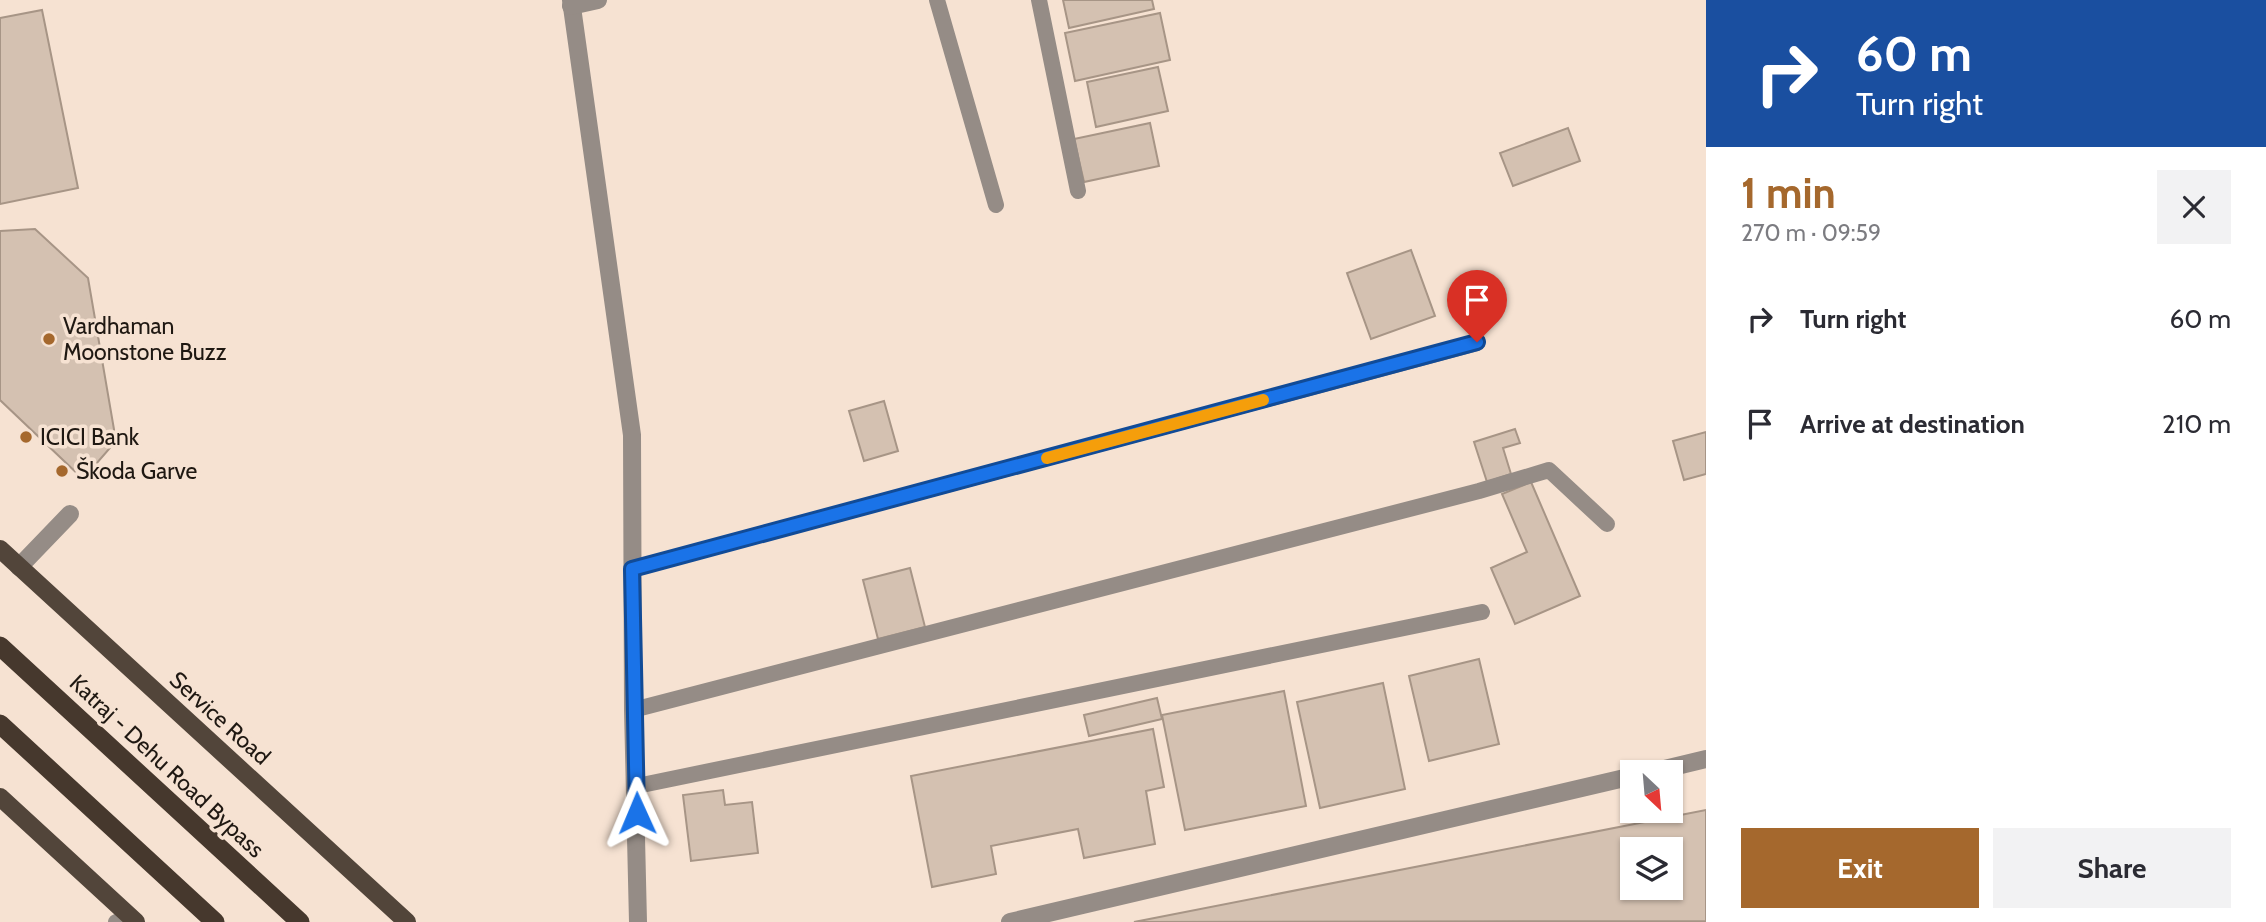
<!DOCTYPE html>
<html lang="en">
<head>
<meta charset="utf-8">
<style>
	:root { --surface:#fff; --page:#f2f2f3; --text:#2b2b33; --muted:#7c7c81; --accent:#a5682d }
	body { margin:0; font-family:Cabin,sans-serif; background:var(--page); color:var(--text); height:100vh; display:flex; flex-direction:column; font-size:26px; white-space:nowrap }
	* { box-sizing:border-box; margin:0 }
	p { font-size:23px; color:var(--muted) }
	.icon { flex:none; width:38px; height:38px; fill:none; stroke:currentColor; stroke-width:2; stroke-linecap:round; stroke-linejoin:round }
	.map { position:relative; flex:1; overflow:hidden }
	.side { display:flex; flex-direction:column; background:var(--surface); width:560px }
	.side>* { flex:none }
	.guide { background:#1a4fa0; color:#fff; overflow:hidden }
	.needle { width:46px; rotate:154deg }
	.fabs { position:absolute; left:1620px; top:760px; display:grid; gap:14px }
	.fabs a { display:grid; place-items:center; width:63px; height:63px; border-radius:0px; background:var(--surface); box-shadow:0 2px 5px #0004; font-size:35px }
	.pin { position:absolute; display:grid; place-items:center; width:60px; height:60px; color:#fff; margin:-72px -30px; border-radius:50% 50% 50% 0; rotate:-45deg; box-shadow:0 0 7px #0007 }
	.pin .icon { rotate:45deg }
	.me { position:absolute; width:77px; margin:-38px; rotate:359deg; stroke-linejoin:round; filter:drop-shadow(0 0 5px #0008) }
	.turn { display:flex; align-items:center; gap:24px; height:147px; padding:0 35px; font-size:32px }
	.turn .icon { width:91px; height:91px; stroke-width:2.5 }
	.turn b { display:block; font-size:49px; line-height:60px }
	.round { display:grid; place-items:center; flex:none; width:74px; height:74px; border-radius:0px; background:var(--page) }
	.headline { display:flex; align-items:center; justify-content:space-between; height:119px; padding:0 35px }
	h1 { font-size:42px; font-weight:700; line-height:52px; color:var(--accent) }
	.primary-button { display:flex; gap:14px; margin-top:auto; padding:14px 35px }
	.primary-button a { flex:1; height:80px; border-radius:0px; background:var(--accent); color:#fff; font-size:28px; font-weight:700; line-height:80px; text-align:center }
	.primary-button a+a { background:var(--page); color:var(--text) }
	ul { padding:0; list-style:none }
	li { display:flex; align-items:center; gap:21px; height:105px; padding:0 35px }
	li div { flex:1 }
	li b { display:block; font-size:26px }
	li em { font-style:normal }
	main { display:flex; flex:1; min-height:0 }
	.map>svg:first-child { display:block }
	.building { fill:#d4c1b1; stroke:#a79586; stroke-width:2; fill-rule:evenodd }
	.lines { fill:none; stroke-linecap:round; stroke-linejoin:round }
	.service { stroke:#958c86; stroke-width:16 }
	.minor { stroke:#958c86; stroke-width:18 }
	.primary { stroke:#52453a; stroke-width:18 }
	.trunk { stroke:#46382d; stroke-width:19 }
	.route-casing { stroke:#114b97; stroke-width:18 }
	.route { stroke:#1a73e8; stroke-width:12 }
	.slow { stroke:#f59e0b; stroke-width:12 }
	.poi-dot { fill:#a5682d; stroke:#f6e2d2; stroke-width:2.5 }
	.labels { text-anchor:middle; stroke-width:7; stroke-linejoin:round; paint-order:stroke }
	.poi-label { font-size:23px; fill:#1f1812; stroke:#f6e2d2; text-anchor:start }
	.street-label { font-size:23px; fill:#1f1812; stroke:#f6e2d2 }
</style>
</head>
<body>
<main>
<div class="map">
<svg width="1706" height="922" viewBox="0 0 1706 922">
	<rect width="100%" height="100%" fill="#f6e2d2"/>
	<g class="building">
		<path d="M1063,0H1152L1154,9L1069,28Z"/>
		<path d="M42,10L78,188L0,204V18Z"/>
		<path d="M1160,13L1170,60L1075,81L1065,33Z"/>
		<path d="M1158,67L1168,111L1096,127L1087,82Z"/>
		<path d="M1150,123L1159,166L1084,182L1074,139Z"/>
		<path d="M1568,128L1580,161L1513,186L1500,153Z"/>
		<path d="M35,229L88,278L116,441L83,479L0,400V231Z"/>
		<path d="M1411,250L1435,316L1371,339L1347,273Z"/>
		<path d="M884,401L898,451L864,461L849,411Z"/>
		<path d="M1515,429L1520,443L1503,448L1511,474L1487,482L1474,442Z"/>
		<path d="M1706,432V474L1684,480L1673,441Z"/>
		<path d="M1531,482L1580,596L1515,624L1491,568L1527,552L1502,494Z"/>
		<path d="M910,568L925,627L878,639L863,580Z"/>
		<path d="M1479,659L1499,744L1429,761L1409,676Z"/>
		<path d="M1383,683L1405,789L1320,808L1297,702Z"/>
		<path d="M1284,691L1306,806L1185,830L1162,715Z"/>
		<path d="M1157,698L1162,719L1089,736L1084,715Z"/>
		<path d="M1153,729L1164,787L1146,791L1155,844L1084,858L1078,829L991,846L996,874L932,887L911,776Z"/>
		<path d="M723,790L725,805L752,802L758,853L691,861L683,795Z"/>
		<path d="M1706,810V921L1134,922ZM1633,849H1671V887H1633Z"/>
	</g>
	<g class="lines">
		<g class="service">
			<path d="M937,0L996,205"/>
			<path d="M1039,0L1078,191"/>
			<path d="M632,569L1477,343"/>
			<path d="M633,710L1479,491L1549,470L1607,524"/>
			<path d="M637,786L1482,612"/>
			<path d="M116,922L131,917"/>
		</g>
		<g class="minor">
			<path d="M571,0L632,435L633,710L638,922"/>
			<path d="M571,6L598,0"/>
			<path d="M19,567L70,514"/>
			<path d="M1652,772L1706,759"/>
			<path d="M1010,922L1633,776"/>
		</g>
		<g class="primary">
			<path d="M0,549L407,922"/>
			<path d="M0,797L136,922"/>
		</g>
		<g class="trunk">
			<path d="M0,646L300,922"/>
			<path d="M0,724L215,922"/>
		</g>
	</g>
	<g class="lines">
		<g class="route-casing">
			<path id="route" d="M637,813L632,569L1477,342"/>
		</g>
		<use href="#route" class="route"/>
		<path class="slow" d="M1047,458L1263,400"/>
	</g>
	<g class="poi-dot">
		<circle cx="49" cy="339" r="7"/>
		<circle cx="26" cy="437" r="7"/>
		<circle cx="62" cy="471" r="7"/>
	</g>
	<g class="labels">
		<g class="poi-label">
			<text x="63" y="334">Vardhaman<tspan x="63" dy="26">Moonstone Buzz</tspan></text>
			<text x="40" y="445">ICICI Bank</text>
			<text x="76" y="479">Škoda Garve</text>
		</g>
		<g class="street-label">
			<text transform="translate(220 718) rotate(42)" y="8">Service Road</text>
			<text transform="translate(167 766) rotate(43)" y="8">Katraj - Dehu Road Bypass</text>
		</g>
	</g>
</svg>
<div class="fabs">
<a><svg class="needle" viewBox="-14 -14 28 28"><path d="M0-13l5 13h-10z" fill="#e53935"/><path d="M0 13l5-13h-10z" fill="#7c7c81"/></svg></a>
<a><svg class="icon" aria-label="layers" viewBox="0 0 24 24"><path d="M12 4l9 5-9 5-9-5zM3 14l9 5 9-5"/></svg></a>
</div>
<div class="pin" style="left:1477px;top:342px;background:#d93025"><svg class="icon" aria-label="arrive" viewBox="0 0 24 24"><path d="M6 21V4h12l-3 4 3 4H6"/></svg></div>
<svg class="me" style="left:637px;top:813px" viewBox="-20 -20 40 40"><path d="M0-17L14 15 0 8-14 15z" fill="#1a73e8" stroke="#fff" stroke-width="4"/></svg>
</div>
<section class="side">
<div class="guide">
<div class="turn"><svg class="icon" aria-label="right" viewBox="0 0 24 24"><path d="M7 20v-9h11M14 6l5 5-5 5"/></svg><div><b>60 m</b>Turn right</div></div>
</div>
<div class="headline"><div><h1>1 min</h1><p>270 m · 09:59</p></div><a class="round"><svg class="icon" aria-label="close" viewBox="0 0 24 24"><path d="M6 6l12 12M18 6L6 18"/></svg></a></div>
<ul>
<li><svg class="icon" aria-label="right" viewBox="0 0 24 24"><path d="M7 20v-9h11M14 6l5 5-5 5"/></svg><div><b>Turn right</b></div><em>60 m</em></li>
<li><svg class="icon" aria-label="arrive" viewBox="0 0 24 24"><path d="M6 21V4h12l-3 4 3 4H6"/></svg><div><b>Arrive at destination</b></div><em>210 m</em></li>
</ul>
<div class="primary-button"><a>Exit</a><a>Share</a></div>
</section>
</main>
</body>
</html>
